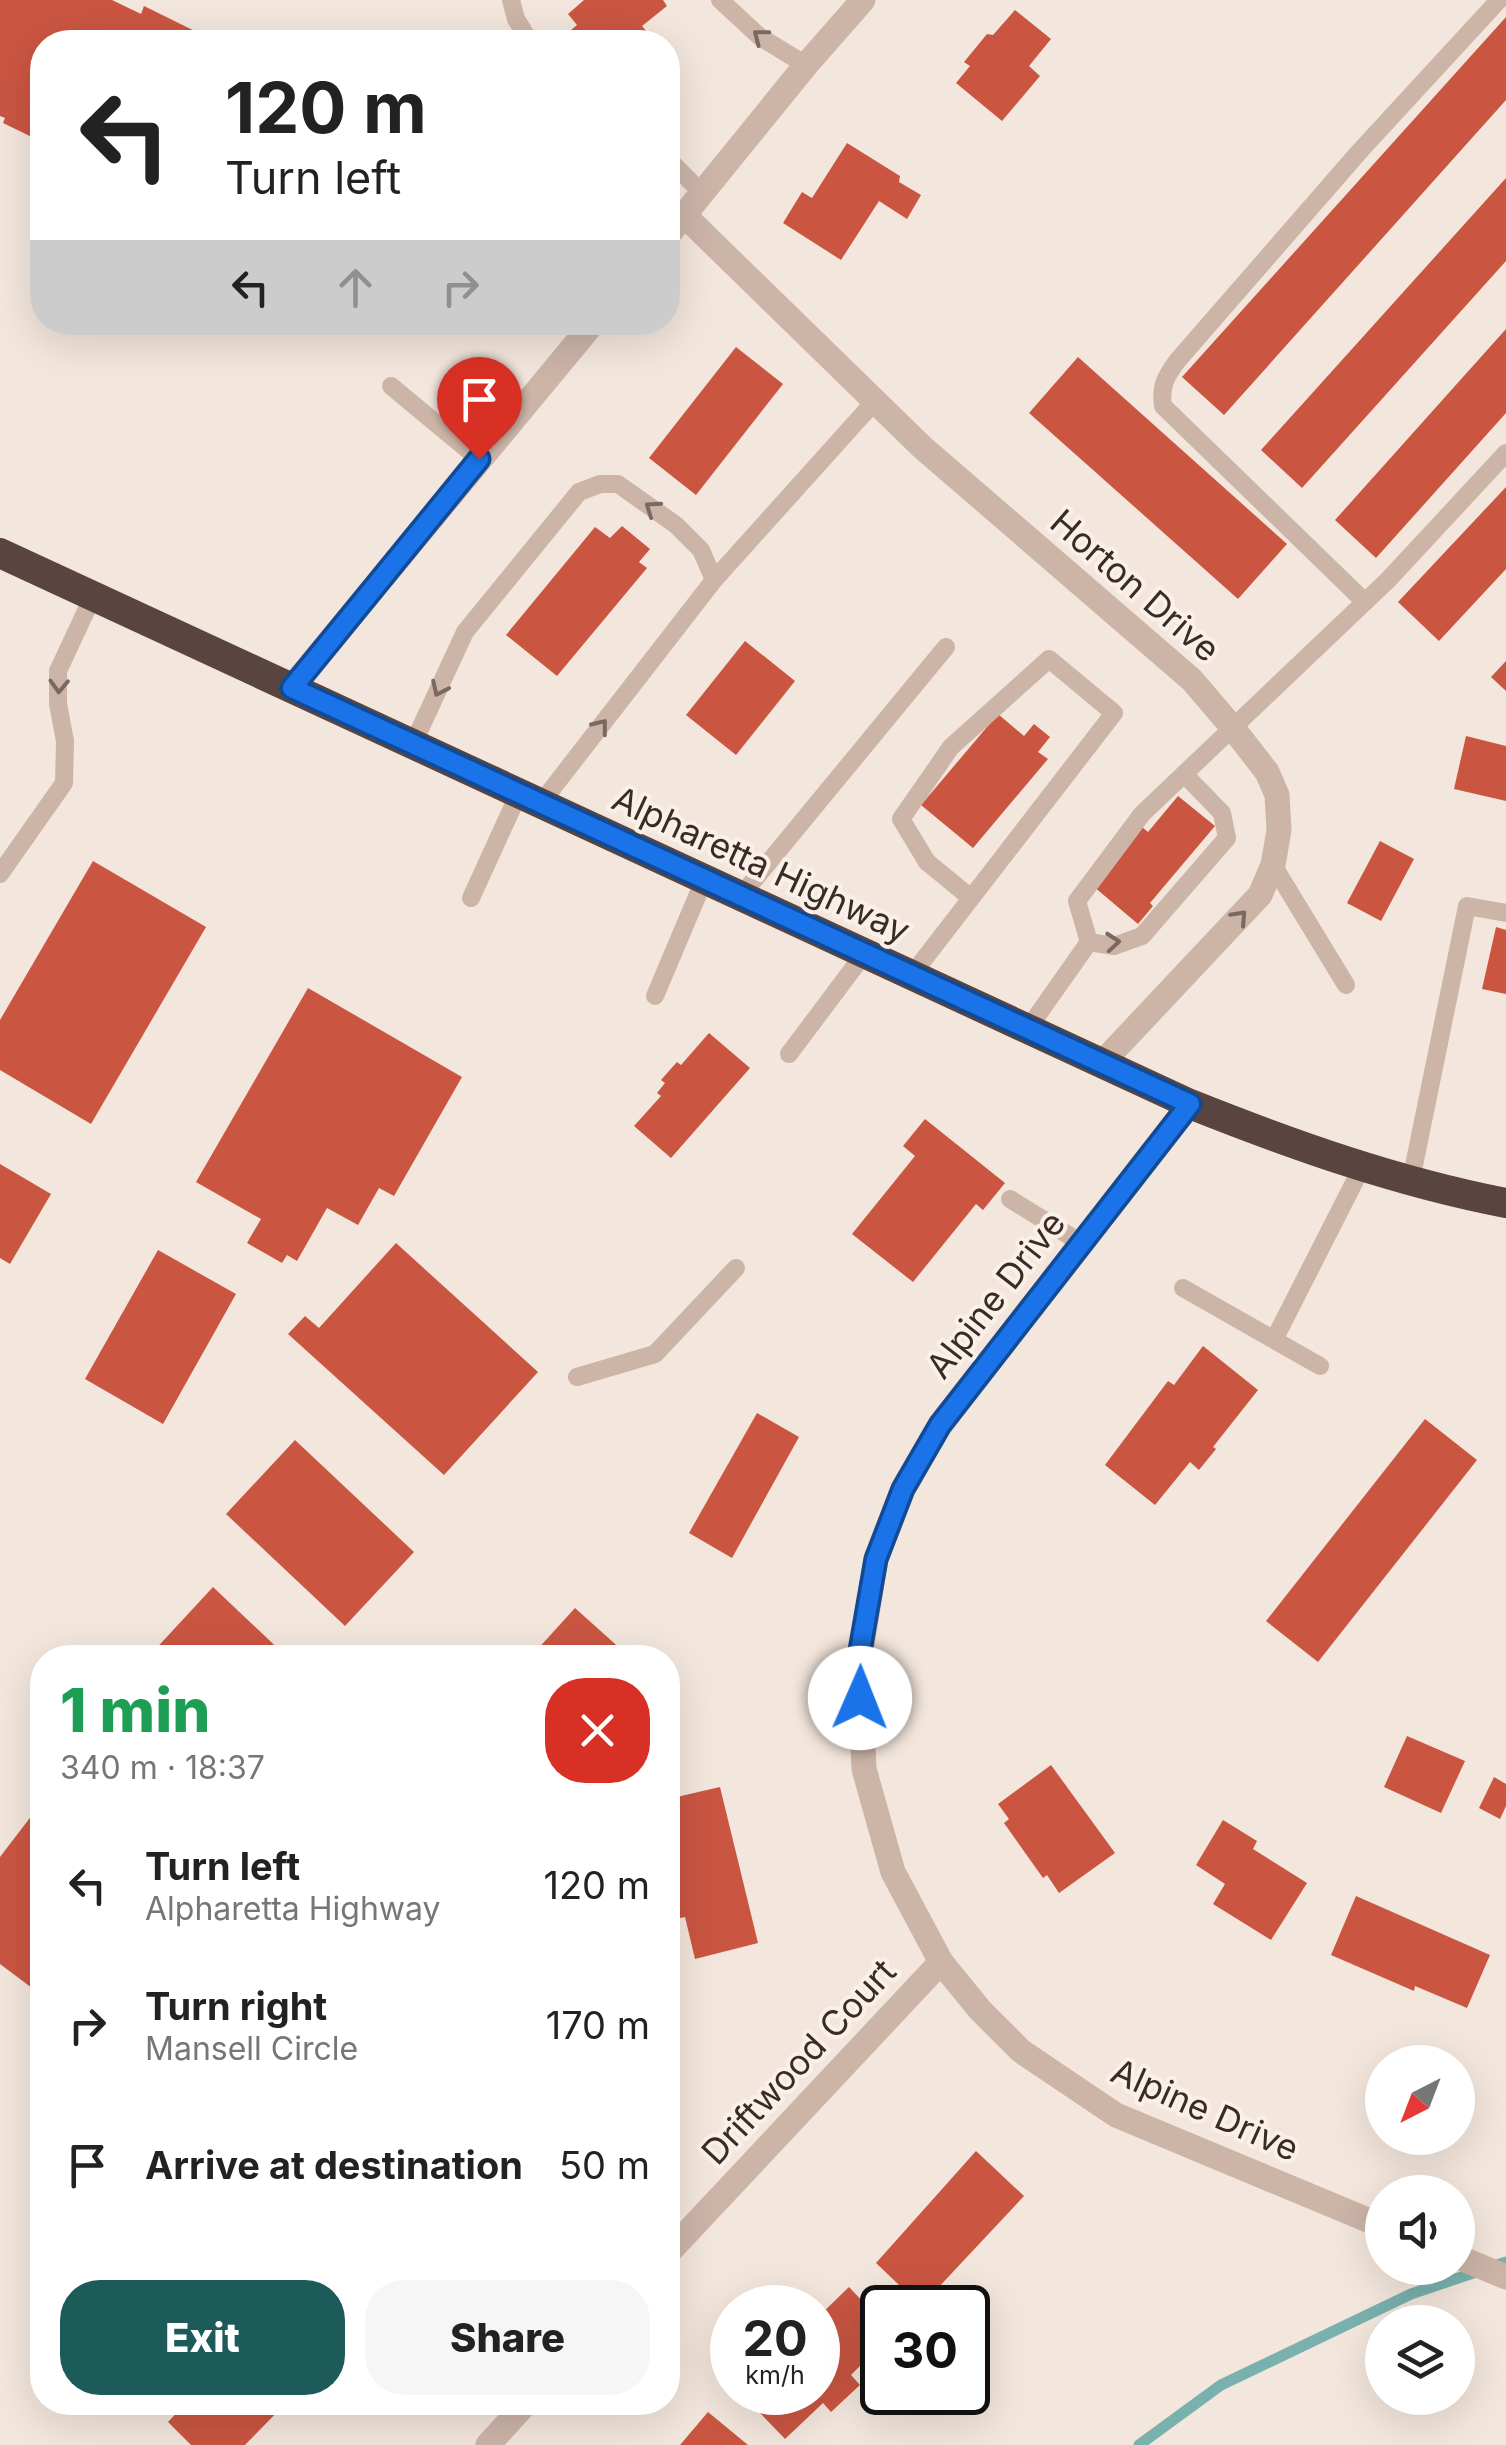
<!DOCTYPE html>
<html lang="en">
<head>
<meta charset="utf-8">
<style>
	:root { --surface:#fff; --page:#f6f6f6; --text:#222; --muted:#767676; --accent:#1c5b59 }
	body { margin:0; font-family:Inter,sans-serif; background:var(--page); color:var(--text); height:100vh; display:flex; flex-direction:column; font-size:38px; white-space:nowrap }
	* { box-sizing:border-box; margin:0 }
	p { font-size:32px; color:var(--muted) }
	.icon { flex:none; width:55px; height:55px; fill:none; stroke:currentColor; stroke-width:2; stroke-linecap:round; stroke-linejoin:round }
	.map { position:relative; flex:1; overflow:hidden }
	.sheet { position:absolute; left:30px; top:1645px; width:650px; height:770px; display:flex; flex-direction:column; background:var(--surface); border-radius:40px; box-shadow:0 10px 40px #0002 }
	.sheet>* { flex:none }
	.hud { position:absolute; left:30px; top:30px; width:650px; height:305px; border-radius:40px; box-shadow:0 10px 40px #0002; background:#fff; color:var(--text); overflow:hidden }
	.needle { width:65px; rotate:222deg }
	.buttons { position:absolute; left:1365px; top:2045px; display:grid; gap:20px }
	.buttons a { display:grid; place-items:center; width:110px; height:110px; border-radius:50%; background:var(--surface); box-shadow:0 10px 40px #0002; font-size:50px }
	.speed { position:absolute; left:710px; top:2285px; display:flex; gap:20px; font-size:50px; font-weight:700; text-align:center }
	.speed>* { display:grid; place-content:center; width:130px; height:130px; border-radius:50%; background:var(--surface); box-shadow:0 10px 40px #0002; line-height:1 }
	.speed small { font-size:25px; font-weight:400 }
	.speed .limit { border:5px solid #111; border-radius:15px; background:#fff; color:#111 }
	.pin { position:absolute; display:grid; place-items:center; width:85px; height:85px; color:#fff; margin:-102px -42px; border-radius:50% 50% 50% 0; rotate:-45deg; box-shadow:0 0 10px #0007 }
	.pin .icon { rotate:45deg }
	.me { position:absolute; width:110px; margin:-55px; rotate:1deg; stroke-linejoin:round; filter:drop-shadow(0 0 8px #0008) }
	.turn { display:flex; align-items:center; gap:35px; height:210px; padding:0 30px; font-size:45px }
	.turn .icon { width:130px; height:130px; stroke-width:2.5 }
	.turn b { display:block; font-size:70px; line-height:85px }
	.lanes { display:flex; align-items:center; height:95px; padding:0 30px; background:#0003; justify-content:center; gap:50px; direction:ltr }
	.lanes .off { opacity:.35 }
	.round { display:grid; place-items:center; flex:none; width:105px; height:105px; border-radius:40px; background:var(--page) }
	.summary { display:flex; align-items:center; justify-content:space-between; height:170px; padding:0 30px }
	h1 { font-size:60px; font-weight:800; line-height:75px; color:#1e9e55 }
	.cta { display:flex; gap:20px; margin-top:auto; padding:20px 30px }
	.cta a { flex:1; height:115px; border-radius:40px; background:var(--accent); color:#fff; font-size:40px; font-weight:800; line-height:115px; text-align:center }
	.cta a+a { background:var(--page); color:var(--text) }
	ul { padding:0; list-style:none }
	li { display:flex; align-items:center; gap:30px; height:140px; padding:0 30px }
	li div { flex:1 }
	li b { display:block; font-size:38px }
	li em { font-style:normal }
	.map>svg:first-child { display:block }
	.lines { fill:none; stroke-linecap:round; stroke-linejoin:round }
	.stream { stroke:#79b1ae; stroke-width:11 }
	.building { fill:#ca5642 }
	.lane { stroke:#ccb4a7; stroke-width:18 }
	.street { stroke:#ccb4a7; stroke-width:25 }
	.highway { stroke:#59443f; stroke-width:30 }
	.oneway { stroke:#7b6961 }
	.route-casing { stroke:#114b97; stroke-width:25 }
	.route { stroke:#1a73e8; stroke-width:18 }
	.labels { text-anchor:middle; stroke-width:8; stroke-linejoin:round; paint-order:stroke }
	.street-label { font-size:35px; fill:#382b28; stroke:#faf0e8 }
</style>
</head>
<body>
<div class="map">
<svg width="1506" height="2445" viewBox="0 0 1506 2445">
	<rect width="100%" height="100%" fill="#f3e6dc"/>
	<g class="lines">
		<path class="stream" d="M1139,2445L1221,2385L1411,2294L1506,2262"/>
	</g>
	<g class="building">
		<path d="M0,0H112L141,14L144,6L217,42H42V142L3,123L5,118L0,116Z"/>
		<path d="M584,0H663L667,6L642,26L653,39L649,42H569L564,36L577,25L568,14Z"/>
		<path d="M1015,10L1051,39L1029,66L1040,76L1002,121L956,83L970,66L964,62L987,34L993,35Z"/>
		<path d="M1506,17V100L1224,415L1182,377Z"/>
		<path d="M847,143L900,176L899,182L921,195L907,219L879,201L841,260L783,223L802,192L812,198Z"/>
		<path d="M1506,178V261L1302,488L1261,450Z"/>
		<path d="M1506,329V413L1376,558L1335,520Z"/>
		<path d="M736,347L783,384L696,495L649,458Z"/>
		<path d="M1078,357L1287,544L1238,599L1029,413Z"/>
		<path d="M1506,487V569L1439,641L1398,602Z"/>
		<path d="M622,526L650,549L639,562L647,568L557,676L506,635L595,527L610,538Z"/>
		<path d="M745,641L795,681L736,755L686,715Z"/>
		<path d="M1506,661V691L1491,677Z"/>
		<path d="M998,714L1024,736L1034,724L1050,737L1038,752L1048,759L973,848L921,805Z"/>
		<path d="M1466,736L1506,746V801L1454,789Z"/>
		<path d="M1178,796L1215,826L1150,903L1153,906L1138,924L1093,886L1142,827L1148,832Z"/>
		<path d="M1380,841L1414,859L1381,921L1347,903Z"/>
		<path d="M93,861L206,927L91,1124L0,1070V1020Z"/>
		<path d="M1496,927L1506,930V994L1482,989Z"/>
		<path d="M308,988L462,1077L394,1196L379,1188L358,1225L327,1208L297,1261L287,1255L282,1263L247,1243L261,1219L196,1182Z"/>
		<path d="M709,1033L750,1068L671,1158L634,1126L661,1096L657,1093L665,1083L661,1080L677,1062L681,1065Z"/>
		<path d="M925,1119L1005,1183L983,1210L976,1204L913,1282L852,1234L915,1156L903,1146Z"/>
		<path d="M0,1164L51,1194L10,1264L0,1258Z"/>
		<path d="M396,1243L538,1372L444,1475L288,1334L305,1316L319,1328Z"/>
		<path d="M158,1250L236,1294L163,1424L85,1379Z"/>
		<path d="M1203,1346L1258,1390L1213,1447L1216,1449L1199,1470L1190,1462L1155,1505L1105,1465L1168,1381L1174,1385Z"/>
		<path d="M757,1413L799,1437L732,1558L689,1533Z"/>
		<path d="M1425,1419L1477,1460L1318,1662L1266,1621Z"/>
		<path d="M295,1440L414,1552L345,1626L226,1514Z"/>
		<path d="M213,1587L288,1658H154L151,1654Z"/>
		<path d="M575,1608L624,1652L619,1658H541L535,1652Z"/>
		<path d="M1407,1736L1465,1761L1441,1813L1384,1787Z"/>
		<path d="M1051,1765L1115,1853L1059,1893L1047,1875L1043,1878L1004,1823L1009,1819L998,1804Z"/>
		<path d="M1494,1777L1506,1784V1806L1500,1819L1479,1808Z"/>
		<path d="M720,1787L758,1943L695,1959L685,1917L671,1920L668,1905V1885L674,1883L668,1856V1799Z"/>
		<path d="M42,1802V1982L36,1991L0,1964V1857Z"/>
		<path d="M1223,1820L1257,1841L1253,1849L1307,1883L1271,1940L1213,1904L1225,1884L1196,1865Z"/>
		<path d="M1356,1896L1490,1955L1467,2008L1415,1986L1414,1991L1331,1955Z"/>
		<path d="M976,2151L1024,2196L921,2306L876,2263Z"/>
		<path d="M849,2287L882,2322V2344L851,2375L860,2385L831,2412L823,2403L785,2439L740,2392H818V2317Z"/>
		<path d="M187,2402H287L245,2445H191L168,2422Z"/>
		<path d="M708,2412L748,2445H680Z"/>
	</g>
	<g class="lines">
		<g class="lane">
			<path d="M511,0L516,19L530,42"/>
			<path d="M720,0L760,37L806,65"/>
			<path d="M668,159L702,193"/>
			<path d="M391,386L479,459"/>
			<path d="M1365,602L1163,406C1160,386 1166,376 1178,360L1359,152L1499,0"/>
			<path d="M413,744L465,632L579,492L600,484H618L676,525L701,550L714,580"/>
			<path d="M1184,774L1388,580L1506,453"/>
			<path d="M541,803L714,580L875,401"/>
			<path d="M1273,865L1346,985"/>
			<path d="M0,874L64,783L65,741L58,704V671L93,596"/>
			<path d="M740,897L946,647"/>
			<path d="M471,898L519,793"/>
			<path d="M911,976L1114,713L1049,659L951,747L901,819L927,862L971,898"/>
			<path d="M655,996L704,880"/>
			<path d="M1027,1030L1089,942L1114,946L1142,936L1227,838L1222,813L1184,774L1142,814L1077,901L1089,942"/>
			<path d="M789,1054L864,954"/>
			<path d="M1411,1180L1467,906L1506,913"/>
			<path d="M1010,1199L1081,1243"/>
			<path d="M1183,1288L1320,1366"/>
			<path d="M1275,1338L1362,1167"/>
			<path d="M577,1377L655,1354L736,1268"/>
		</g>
		<g class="street">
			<path d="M684,215L922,447L1192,680L1232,727L1267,772L1277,795L1279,830L1273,865L1260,895L1101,1064"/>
			<path d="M668,235L806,65L863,0"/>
			<path d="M291,688L594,322"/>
			<path d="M1190,1104L940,1425L903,1489L876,1559L859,1662L864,1769L893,1872L941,1962L980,2010L1021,2051L1116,2115L1382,2226"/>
			<path d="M668,2253L941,1962"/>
			<path d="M1458,2257L1506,2277"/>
			<path d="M488,2445L527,2402"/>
		</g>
		<path class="highway" d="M0,553L1190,1104C1293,1145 1397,1182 1506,1203"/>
	</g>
	<defs><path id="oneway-chevron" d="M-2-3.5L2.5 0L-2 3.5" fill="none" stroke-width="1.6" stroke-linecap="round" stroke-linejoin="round" transform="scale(2.5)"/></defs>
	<g class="oneway">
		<use href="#oneway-chevron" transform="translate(760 36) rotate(-142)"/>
		<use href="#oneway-chevron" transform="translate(652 508) rotate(-145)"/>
		<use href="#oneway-chevron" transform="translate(59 686) rotate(92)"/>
		<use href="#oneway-chevron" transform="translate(439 689) rotate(115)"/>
		<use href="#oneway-chevron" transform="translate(601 726) rotate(-52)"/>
		<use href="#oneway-chevron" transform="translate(1240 917) rotate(-47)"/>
		<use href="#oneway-chevron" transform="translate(1113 942) rotate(-5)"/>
	</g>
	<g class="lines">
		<g class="route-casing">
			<path id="route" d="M479,459L292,688L1190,1104L940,1425L903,1489L876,1559L858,1662L860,1698"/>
		</g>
		<use href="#route" class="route"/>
	</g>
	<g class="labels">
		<g class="street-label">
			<text transform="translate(1135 586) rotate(41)" y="12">Horton Drive</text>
			<text transform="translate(761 865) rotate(25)" y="12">Alpharetta Highway</text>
			<text transform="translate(996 1295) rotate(-52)" y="12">Alpine Drive</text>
			<text transform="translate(799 2062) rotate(-47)" y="12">Driftwood Court</text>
			<text transform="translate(1205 2110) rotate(24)" y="12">Alpine Drive</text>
		</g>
	</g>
</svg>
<div class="buttons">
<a><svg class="needle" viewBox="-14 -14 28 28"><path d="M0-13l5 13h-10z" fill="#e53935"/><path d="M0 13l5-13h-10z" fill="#767676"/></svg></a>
<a><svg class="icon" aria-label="sound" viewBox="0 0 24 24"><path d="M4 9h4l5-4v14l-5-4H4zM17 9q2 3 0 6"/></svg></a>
<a><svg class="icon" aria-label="layers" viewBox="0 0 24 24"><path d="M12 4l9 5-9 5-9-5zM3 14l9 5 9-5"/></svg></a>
</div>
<div class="speed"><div>20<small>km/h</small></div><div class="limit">30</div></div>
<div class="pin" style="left:479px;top:459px;background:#d93025"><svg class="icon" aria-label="arrive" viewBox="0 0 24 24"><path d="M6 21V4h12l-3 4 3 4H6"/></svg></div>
<svg class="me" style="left:860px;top:1698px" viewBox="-20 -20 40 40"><circle r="19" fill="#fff"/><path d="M0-13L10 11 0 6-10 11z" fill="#1a73e8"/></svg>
<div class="hud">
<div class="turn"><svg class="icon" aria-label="left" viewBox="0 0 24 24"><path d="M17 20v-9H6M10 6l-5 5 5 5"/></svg><div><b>120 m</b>Turn left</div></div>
<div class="lanes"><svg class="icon" aria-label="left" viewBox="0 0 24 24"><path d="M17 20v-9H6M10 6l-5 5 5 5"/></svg><svg class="icon off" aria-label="ahead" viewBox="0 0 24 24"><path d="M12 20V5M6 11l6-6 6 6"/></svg><svg class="icon off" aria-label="right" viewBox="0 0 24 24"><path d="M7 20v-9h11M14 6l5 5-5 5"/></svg></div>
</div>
<section class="sheet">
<div class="summary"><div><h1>1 min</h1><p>340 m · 18:37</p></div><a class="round" style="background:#d93025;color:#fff"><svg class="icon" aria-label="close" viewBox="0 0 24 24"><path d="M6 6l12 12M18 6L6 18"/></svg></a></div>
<ul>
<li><svg class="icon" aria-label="left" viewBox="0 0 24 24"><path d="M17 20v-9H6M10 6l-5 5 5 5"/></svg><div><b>Turn left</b><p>Alpharetta Highway</p></div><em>120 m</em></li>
<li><svg class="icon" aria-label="right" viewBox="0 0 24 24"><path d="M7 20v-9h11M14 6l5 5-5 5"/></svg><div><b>Turn right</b><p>Mansell Circle</p></div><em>170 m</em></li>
<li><svg class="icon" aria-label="arrive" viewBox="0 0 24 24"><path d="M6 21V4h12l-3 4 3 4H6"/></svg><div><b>Arrive at destination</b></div><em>50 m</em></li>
</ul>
<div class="cta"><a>Exit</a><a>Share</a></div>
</section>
</div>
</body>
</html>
